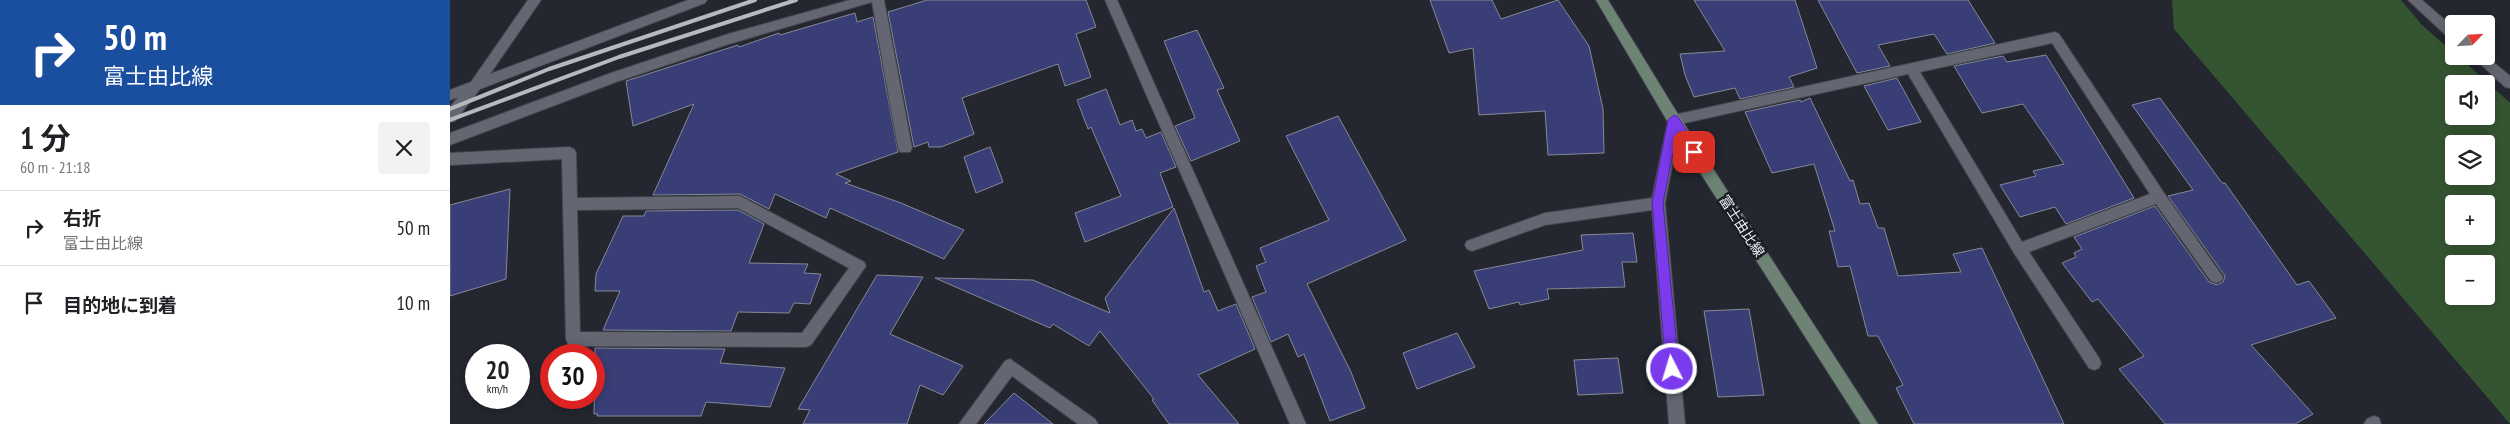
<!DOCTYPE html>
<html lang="ja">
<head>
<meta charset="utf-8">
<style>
	:root { --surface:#fff; --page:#f2f2f2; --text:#202124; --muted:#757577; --line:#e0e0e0 }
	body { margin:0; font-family:"PT Sans Narrow","Noto Sans JP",sans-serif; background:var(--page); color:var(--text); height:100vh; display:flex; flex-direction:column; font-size:19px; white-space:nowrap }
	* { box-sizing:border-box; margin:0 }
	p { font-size:16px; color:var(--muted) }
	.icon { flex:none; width:28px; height:28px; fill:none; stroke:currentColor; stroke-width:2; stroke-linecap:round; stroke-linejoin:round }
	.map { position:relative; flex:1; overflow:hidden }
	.drawer { display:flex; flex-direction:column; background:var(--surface); width:450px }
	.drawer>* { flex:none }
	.hud { background:#1a4fa0; color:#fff; overflow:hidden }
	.needle { width:32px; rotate:65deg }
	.controls { position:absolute; left:1995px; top:15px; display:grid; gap:10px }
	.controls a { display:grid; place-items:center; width:50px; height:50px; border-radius:5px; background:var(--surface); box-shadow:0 2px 12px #0003; font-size:25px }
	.speed { position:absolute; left:15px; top:344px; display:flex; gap:10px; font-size:25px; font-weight:700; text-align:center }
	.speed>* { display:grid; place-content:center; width:65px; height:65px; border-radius:50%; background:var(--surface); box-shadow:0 2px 12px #0003; line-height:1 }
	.speed small { font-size:12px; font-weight:400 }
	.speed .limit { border:8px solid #d22; background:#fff; color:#111 }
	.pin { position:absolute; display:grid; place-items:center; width:42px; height:42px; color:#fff; margin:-21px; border-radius:10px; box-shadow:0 2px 8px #0006 }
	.me { position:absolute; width:55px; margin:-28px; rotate:355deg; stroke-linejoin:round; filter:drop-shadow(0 0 4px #0008) }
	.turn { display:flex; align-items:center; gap:18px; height:105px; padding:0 20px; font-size:22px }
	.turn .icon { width:65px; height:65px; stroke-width:2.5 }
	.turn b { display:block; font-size:35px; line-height:42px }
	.round { display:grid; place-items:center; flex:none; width:52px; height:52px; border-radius:5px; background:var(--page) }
	.head { display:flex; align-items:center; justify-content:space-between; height:85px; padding:0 20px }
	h1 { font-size:30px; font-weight:700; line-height:38px }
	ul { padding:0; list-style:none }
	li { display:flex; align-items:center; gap:15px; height:75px; padding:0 20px; border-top:1px solid var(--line) }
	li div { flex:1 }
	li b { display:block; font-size:19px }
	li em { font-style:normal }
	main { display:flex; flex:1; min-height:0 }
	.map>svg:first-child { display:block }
	.green { fill:#355532; fill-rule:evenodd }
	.building { fill:#393e76; stroke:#868995 }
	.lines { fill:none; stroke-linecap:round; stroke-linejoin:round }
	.service-casing { stroke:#43454d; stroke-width:2 }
	.minor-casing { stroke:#43454d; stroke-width:2 }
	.secondary-casing { stroke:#43454d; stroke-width:2 }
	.service { fill:#646672; fill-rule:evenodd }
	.minor { fill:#646672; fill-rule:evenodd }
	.secondary { fill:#6d8475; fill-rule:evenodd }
	.rail { stroke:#b7b9c0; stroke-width:4 }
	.route { fill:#7c3aed; stroke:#51269a }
	.labels { text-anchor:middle; stroke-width:5; stroke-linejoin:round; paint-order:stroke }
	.street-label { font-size:14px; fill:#eeeff6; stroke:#1b1c26 }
</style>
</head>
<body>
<main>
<section class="drawer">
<div class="hud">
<div class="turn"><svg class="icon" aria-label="right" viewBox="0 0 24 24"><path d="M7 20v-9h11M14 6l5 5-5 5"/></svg><div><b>50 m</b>富士由比線</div></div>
</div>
<div class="head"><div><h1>1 分</h1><p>60 m · 21:18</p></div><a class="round"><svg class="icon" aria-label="close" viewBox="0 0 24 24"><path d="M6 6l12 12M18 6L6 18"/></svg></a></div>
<ul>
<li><svg class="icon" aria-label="right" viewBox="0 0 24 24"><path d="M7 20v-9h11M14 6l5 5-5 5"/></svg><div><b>右折</b><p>富士由比線</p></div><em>50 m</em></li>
<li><svg class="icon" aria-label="arrive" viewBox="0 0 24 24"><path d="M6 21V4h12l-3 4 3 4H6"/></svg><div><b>目的地に到着</b></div><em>10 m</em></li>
</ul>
</section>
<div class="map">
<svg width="2060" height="424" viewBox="0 0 2060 424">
	<rect width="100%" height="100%" fill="#242630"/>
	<path class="green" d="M1722,0H1951L1972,25L2004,53V56H2008L2060,103V424L1724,29ZM2004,84H2036V116H2004ZM2004,144H2036V176H2004ZM2004,204H2036V236H2004ZM2004,264H2036V296H2004Z"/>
	<g class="building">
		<path d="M477,0H636L646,27L626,34L641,77L615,86L608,64L512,98L524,134L491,147H479L478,142L464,147L438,12Z"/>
		<path d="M980,0H1042L1051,19L1108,0L1139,46L1153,109L1154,153L1098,155L1095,111L1029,115L1023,48L999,53Z"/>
		<path d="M1244,0H1345L1367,68L1339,77L1344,87L1290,99L1285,88L1244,97L1235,75L1230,54L1275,51Z"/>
		<path d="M1368,0H1518L1545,43L1497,54L1484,34L1428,45L1440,66L1407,73Z"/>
		<path d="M405,13L407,22L423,17L448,152L386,174L401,181L395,183L451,203L514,230L494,259L380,208L376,218L325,194L319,209L290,194L203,195L244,104L183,126L176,81L288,45L289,47L329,33L330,35Z"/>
		<path d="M747,30L774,88L767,90L790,141L741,161L725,126L745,118L714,41Z"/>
		<path d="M1596,55L1684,198L1616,224L1605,207L1570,217L1550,185L1586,176L1583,171L1614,164L1573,104L1532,113L1504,66L1553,56L1557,62Z"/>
		<path d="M1447,78L1471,122L1438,130L1414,86Z"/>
		<path d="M656,89L670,125L682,120L686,131L692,129L696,138L711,132L726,167L710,173L723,207L635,242L625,213L671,196L641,127L638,129L627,100Z"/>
		<path d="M1360,98L1400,181L1403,180L1410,204L1419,203L1428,228H1434L1448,276L1511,272L1503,254L1532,248L1614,424H1464L1446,388L1453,385L1428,336H1418L1400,266L1388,267L1379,231H1385L1364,164L1322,173L1295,112L1350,100L1351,102Z"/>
		<path d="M1710,98L1772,183H1775L1847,285L1859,281L1886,318L1801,345L1863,414L1845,424H1715L1669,369L1694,356L1648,299L1642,302L1612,263L1626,257L1624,253L1632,249L1624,237L1705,206L1759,282L1767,285L1773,282L1775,276L1718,196L1743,190L1682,105Z"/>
		<path d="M888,116L956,240L857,284L901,372L915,408L880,421L854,354L848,357L838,334L821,342L802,297L816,292L806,266L816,262L810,248L879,220L836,136Z"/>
		<path d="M540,147L553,182L526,193L514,157Z"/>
		<path d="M60,189L56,279L0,296V205Z"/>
		<path d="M724,208L754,292L759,290L768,311L786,304L805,349L748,375L789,424H719L702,400L704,399L650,331L639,346L603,324L600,328L485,278L583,280L660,313L655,298Z"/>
		<path d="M288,210L314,224L299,263L358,264L354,273L371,274L360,304L344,303L339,313L288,312L281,331L153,330L170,291H145L146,274L173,216H194L196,211Z"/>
		<path d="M1183,233L1187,262H1172L1175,287L1097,289L1099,299L1070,305L1069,302L1039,309L1024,271L1133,250L1131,235Z"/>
		<path d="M427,275L473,277L440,334L513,366L493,395L470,385L457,424H353L360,410L348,409Z"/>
		<path d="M1299,309L1314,395L1268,397L1254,311Z"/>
		<path d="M1007,333L1025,367L967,389L953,353Z"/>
		<path d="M145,348L275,349L270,363L335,368L320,407L256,402L251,416H147L148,414H144Z"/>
		<path d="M1168,358L1173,393L1128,395L1124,360Z"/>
		<path d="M564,393L603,424H534Z"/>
	</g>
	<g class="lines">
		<g class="service-casing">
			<path id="service" d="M1924,416L1929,418L1931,424H1914L1917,419Z"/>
		</g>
		<g class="minor-casing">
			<g id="minor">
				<path d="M78,0H91L40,74L238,0H257L255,3L30,89L5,121L0,122V107L8,97L0,100V90L21,82Z"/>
				<path d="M400,0H434L462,148L460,152H450L448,148L422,2L279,44L166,82L0,145V133L161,73L278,34Z"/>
				<path d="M655,0H667L856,424H840Z"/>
				<path d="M1958,0H1972L2004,28V41L2000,39Z"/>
				<path d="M1605,32L1609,34L1714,193L1773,277L1771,281L1766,283L1761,281L1706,204L1579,252L1649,358L1651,363L1649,368L1644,370L1639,368L1564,253L1458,74L1230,124L1215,203L1235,424H1219L1202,210L1095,225L1022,251L1017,249L1015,245L1017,241L1095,213L1202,198L1219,116ZM1602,43L1700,194L1572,242L1470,72Z"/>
				<path d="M2022,56H2036L2060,76V88L2055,87Z"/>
				<path d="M119,147L124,149L126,153L127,198L290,196L414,262L416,266L361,345L356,347L123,346L118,344L116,339L112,159L0,165V153ZM288,208L399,268L352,333L130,332L127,210Z"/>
				<path d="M560,359L645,419L648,424H628L562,376L526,424H509L555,361Z"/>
			</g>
		</g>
		<g class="secondary-casing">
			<path id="secondary" d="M1146,0H1158L1229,116L1428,424H1411L1219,124Z"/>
		</g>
		<use href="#service" class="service"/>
		<use href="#minor" class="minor"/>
		<use href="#secondary" class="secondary"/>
		<g class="rail">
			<path d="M0,109L99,69L305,0"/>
			<path d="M0,120L169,57L346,0"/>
		</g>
	</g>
	<path class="route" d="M1224,115L1228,117L1250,152L1248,155H1240L1227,133L1213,203L1229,369L1222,374L1216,369L1202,203L1218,120Z"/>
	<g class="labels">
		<g class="street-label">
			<text transform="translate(1292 226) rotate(57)" y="5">富士由比線</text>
		</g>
	</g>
</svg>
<div class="controls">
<a><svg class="needle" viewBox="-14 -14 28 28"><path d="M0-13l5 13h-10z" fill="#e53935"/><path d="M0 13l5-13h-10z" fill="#757577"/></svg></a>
<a><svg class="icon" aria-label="sound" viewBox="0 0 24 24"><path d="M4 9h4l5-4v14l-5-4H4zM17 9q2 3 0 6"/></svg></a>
<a><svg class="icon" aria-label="layers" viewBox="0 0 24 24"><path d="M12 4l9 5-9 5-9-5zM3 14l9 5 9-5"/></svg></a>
<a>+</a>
<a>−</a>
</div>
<div class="speed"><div>20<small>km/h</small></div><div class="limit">30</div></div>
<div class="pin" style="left:1244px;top:152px;background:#d93025"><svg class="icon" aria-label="arrive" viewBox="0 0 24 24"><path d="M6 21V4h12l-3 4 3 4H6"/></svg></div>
<svg class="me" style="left:1222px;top:369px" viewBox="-20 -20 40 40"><circle r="17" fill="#7c3aed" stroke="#fff" stroke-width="3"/><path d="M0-11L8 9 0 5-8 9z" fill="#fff"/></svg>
</div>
</main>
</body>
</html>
